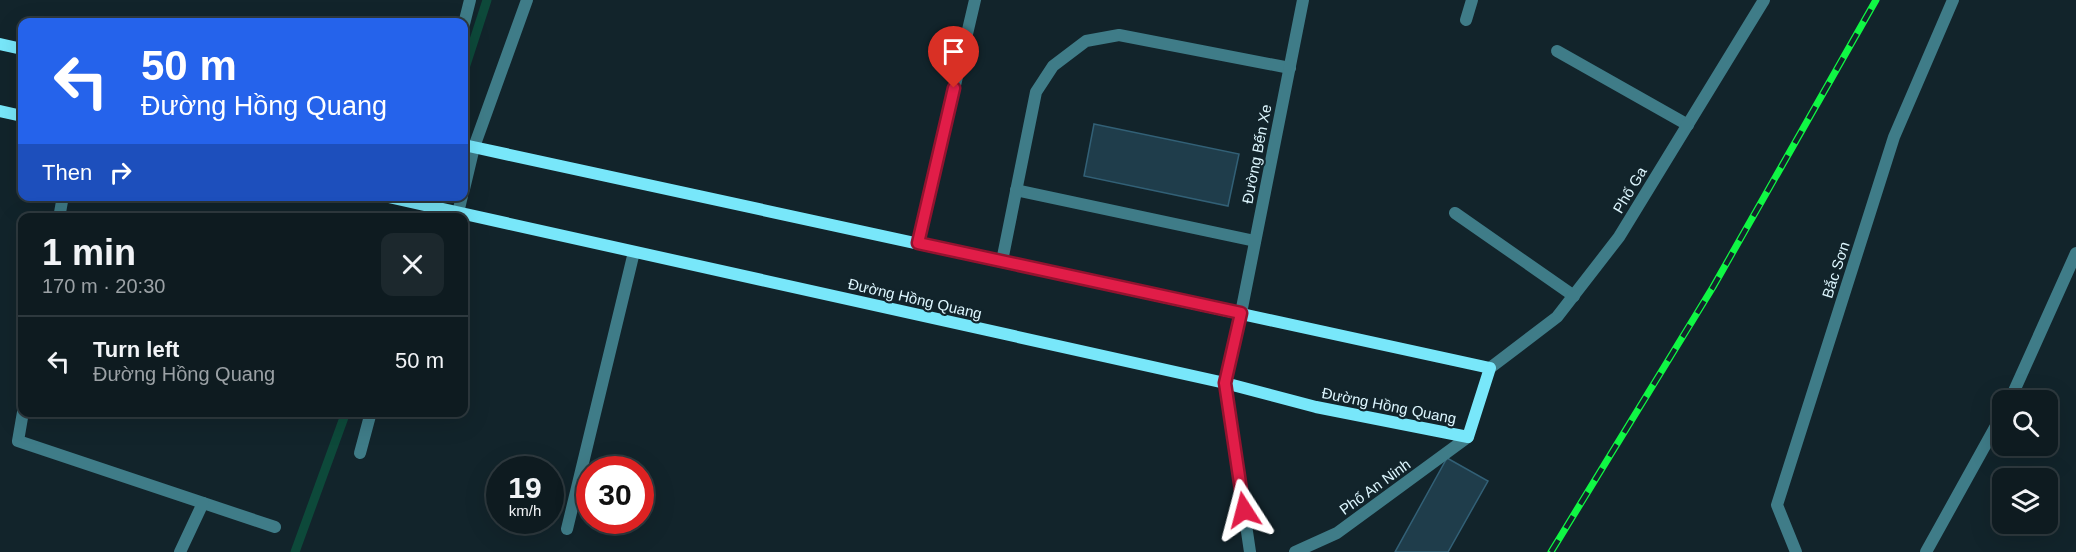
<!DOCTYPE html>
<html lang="en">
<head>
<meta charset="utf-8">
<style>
	:root { --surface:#0e1b20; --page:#1c282d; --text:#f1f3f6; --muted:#9ba1a5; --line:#2e393e }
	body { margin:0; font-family:Arial,sans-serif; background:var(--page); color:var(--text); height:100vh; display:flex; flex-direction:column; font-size:22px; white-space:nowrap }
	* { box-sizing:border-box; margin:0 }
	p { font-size:20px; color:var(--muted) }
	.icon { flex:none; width:33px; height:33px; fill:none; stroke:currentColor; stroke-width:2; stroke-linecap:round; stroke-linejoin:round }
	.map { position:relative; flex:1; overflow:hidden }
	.details { position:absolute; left:18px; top:213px; width:450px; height:204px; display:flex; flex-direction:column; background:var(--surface); border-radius:12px; box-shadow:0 6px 24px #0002,0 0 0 2px var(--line) }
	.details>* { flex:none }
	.banner { position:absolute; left:18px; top:18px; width:450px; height:183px; border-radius:12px; box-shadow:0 6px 24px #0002,0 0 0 2px var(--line); background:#2563eb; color:#fff; overflow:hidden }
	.tools { position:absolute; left:1992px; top:390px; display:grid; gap:12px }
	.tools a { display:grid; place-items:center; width:66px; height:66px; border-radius:12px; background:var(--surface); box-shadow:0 6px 24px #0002,0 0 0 2px var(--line); font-size:30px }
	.speed { position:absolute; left:486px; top:456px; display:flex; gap:12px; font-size:30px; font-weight:700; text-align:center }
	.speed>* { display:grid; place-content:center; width:78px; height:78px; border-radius:50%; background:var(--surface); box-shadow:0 6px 24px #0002,0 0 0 2px var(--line); line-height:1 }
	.speed small { font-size:15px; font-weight:400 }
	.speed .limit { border:9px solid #d22; background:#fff; color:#111 }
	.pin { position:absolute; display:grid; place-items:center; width:51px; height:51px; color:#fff; margin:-62px -26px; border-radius:50% 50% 50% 0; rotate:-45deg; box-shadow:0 0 6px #0007 }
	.pin .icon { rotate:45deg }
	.me { position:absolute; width:66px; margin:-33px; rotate:351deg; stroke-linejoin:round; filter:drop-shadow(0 0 4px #0008) }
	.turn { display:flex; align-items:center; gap:21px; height:126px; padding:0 24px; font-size:27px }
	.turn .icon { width:78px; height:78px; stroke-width:2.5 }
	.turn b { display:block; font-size:42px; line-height:51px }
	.then { display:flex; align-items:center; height:57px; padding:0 24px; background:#0003; gap:12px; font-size:22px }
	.round { display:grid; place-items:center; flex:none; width:63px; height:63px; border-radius:12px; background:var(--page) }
	.overview { display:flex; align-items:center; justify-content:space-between; height:102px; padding:0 24px }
	h1 { font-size:36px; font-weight:800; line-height:45px }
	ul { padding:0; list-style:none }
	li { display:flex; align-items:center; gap:18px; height:90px; padding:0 24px; border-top:2px solid var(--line) }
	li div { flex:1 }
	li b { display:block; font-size:22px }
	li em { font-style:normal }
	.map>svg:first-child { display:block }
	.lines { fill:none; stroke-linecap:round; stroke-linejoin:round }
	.stream { stroke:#0d493a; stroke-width:9 }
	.building { fill:#1f3d4b; stroke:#326076; stroke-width:1.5 }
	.lane { stroke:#3f7c88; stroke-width:12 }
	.street { stroke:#3f7c88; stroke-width:12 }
	.secondary { stroke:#78e7fa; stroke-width:12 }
	.rail-casing { stroke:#10f744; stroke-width:7 }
	.rail { stroke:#12242b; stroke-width:4.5; stroke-dasharray:14; stroke-linecap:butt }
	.route-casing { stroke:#92132f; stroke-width:15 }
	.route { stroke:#e11d48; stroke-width:10 }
	.labels { text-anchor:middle; stroke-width:4.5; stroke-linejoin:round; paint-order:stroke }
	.street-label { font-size:15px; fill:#ddf6fe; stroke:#12242b }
</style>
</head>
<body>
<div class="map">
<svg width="2076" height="552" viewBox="0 0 2076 552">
	<rect width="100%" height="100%" fill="#12242b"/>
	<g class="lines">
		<g class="stream">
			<path d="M464,71L487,0"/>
			<path d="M295,552L346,412"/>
		</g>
	</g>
	<g class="building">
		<path d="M1094,124L1239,154L1228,206L1084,176Z"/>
		<path d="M1447,458L1488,481L1448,552H1395Z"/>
	</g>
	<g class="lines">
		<g class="lane">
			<path d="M1557,51L1688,125"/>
			<path d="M1016,190L1255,241"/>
			<path d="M1455,213L1574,296"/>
			<path d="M1002,261L1036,92L1053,66L1086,41L1119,35L1290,68"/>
		</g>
		<g class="street">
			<path d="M1466,20L1472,0"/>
			<path d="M464,24L470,0"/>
			<path d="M464,189L474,147L527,0"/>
			<path d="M458,213L462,196"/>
			<path d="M59,218L63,196"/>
			<path d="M432,218L435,208"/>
			<path d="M918,243L975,0"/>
			<path d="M1490,368L1557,317L1619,237L1764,0"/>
			<path d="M2010,400L2076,253"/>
			<path d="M23,412L18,441L275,527"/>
			<path d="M360,453L371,412"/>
			<path d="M567,529L634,252"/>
			<path d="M180,552L203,503"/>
			<path d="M1250,552L1225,383L1241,313L1303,0"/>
			<path d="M1295,552L1337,533L1468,437"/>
			<path d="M1796,552L1777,505L1894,137L1953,0"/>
			<path d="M1926,552L2002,415"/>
		</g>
		<g class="secondary">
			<path d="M0,44L22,49"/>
			<path d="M0,111L22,116"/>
			<path d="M384,196L1225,383L1316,407L1468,437L1490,368L464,145"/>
		</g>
		<g class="rail-casing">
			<path id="rail" d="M1551,552L1713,287L1876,0"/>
		</g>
		<use href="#rail" class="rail"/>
	</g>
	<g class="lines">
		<g class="route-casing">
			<path id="route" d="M954,88L918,243L1241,313L1225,383L1244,510"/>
		</g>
		<use href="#route" class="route"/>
	</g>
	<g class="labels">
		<g class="street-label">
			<text transform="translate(1257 154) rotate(-79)" y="5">Đường Bến Xe</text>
			<text transform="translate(1630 190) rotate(-59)" y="5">Phố Ga</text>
			<text transform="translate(1836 270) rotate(-72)" y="5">Bắc Sơn</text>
			<text transform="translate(915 299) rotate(13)" y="5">Đường Hồng Quang</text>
			<text transform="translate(1389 406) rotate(11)" y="5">Đường Hồng Quang</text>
			<text transform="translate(1375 487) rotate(-36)" y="5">Phố An Ninh</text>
		</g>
	</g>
</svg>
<div class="tools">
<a><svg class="icon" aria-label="search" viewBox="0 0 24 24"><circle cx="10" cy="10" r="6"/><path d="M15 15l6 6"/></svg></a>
<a><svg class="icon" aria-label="layers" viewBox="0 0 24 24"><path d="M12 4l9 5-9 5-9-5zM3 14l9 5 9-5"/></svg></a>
</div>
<div class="speed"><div>19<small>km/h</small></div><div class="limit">30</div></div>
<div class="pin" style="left:954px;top:88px;background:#d93025"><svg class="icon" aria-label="arrive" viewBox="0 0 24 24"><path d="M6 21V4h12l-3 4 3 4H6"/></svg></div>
<svg class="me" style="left:1244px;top:510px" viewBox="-20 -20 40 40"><path d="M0-17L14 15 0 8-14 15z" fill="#e11d48" stroke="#fff" stroke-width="4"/></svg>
<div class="banner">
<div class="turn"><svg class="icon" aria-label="left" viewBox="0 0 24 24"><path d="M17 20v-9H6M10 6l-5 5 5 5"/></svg><div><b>50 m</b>Đường Hồng Quang</div></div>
<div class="then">Then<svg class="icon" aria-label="right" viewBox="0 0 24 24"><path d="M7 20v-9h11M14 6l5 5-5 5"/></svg></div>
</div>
<section class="details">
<div class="overview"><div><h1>1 min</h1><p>170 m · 20:30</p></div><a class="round"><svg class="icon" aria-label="close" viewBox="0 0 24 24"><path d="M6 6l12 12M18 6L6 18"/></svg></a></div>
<ul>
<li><svg class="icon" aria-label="left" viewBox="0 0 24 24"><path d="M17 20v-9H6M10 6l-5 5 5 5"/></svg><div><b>Turn left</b><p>Đường Hồng Quang</p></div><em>50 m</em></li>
</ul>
</section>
</div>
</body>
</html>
